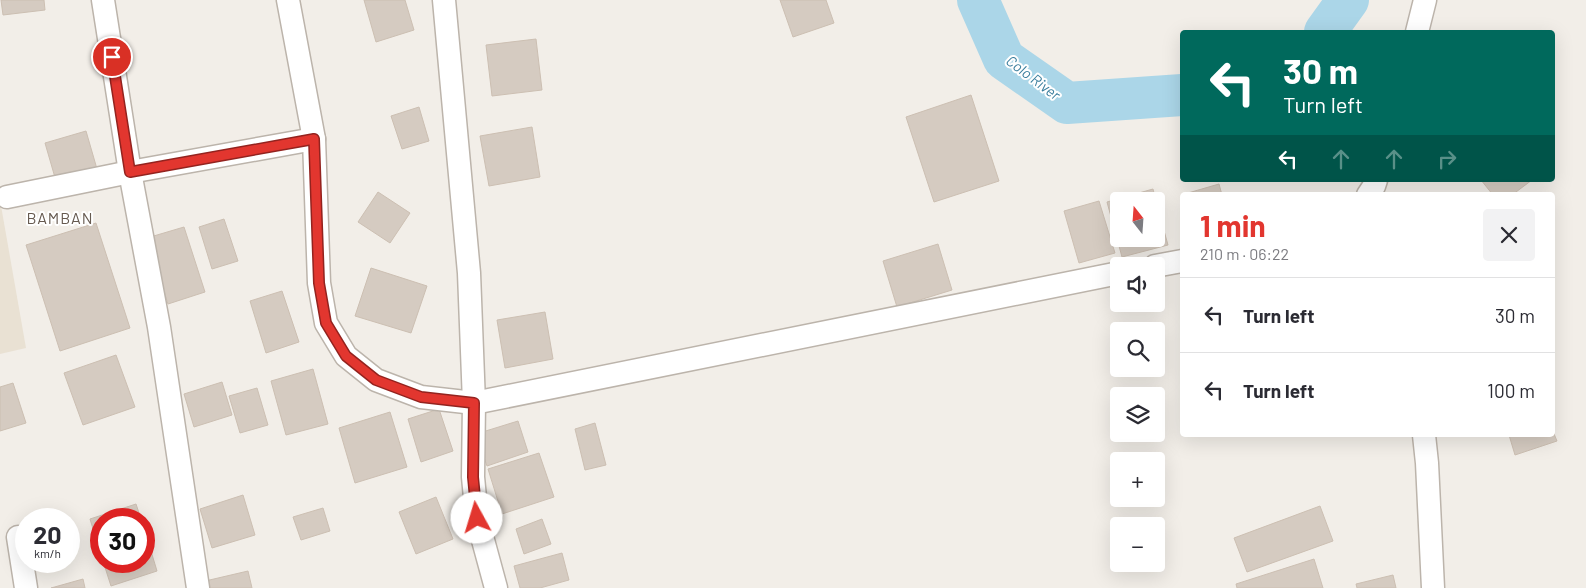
<!DOCTYPE html>
<html lang="en">
<head>
<meta charset="utf-8">
<style>
	:root { --surface:#fff; --page:#f2f2f3; --text:#2b2b33; --muted:#7c7c81; --line:#e1e1e2; --accent:#e2362f }
	body { margin:0; font-family:Barlow,sans-serif; background:var(--page); color:var(--text); height:100vh; display:flex; flex-direction:column; font-size:19px; white-space:nowrap }
	* { box-sizing:border-box; margin:0 }
	p { font-size:16px; color:var(--muted) }
	.icon { flex:none; width:28px; height:28px; fill:none; stroke:currentColor; stroke-width:2; stroke-linecap:round; stroke-linejoin:round }
	.map { position:relative; flex:1; overflow:hidden }
	.sheet { position:absolute; left:1180px; top:192px; width:375px; height:245px; display:flex; flex-direction:column; background:var(--surface); border-radius:5px; box-shadow:0 5px 20px #0002 }
	.sheet>* { flex:none }
	.guide { position:absolute; left:1180px; top:30px; width:375px; height:152px; border-radius:5px; box-shadow:0 5px 20px #0002; background:#00695c; color:#fff; overflow:hidden }
	.needle { width:32px; rotate:343deg }
	.fabs { position:absolute; left:1110px; top:192px; display:grid; gap:10px }
	.fabs a { display:grid; place-items:center; width:55px; height:55px; border-radius:5px; background:var(--surface); box-shadow:0 5px 20px #0002; font-size:25px }
	.speed { position:absolute; left:15px; top:508px; display:flex; gap:10px; font-size:25px; font-weight:700; text-align:center }
	.speed>* { display:grid; place-content:center; width:65px; height:65px; border-radius:50%; background:var(--surface); box-shadow:0 5px 20px #0002; line-height:1 }
	.speed small { font-size:12px; font-weight:400 }
	.speed .limit { border:8px solid #d22; background:#fff; color:#111 }
	.pin { position:absolute; display:grid; place-items:center; width:42px; height:42px; color:#fff; margin:-21px; border:2px solid #fff; border-radius:50%; box-shadow:0 1px 5px #0007 }
	.me { position:absolute; width:55px; margin:-28px; rotate:354deg; stroke-linejoin:round; filter:drop-shadow(0 0 4px #0008) }
	.turn { display:flex; align-items:center; gap:18px; height:105px; padding:0 20px; font-size:22px }
	.turn .icon { width:65px; height:65px; stroke-width:2.5 }
	.turn b { display:block; font-size:35px; line-height:42px }
	.lanes { display:flex; align-items:center; height:48px; padding:0 20px; background:#0003; justify-content:center; gap:25px; direction:ltr }
	.lanes .off { opacity:.35 }
	.round { display:grid; place-items:center; flex:none; width:52px; height:52px; border-radius:5px; background:var(--page) }
	.headline { display:flex; align-items:center; justify-content:space-between; height:85px; padding:0 20px }
	h1 { font-size:30px; font-weight:700; line-height:38px; color:var(--accent) }
	ul { padding:0; list-style:none }
	li { display:flex; align-items:center; gap:15px; height:75px; padding:0 20px; border-top:1px solid var(--line) }
	li div { flex:1 }
	li b { display:block; font-size:19px }
	li em { font-style:normal }
	.map>svg:first-child { display:block }
	.education { fill:#e9e1d3 }
	.lines { fill:none; stroke-linecap:round; stroke-linejoin:round }
	.river { stroke:#abd6e8; stroke-width:42 }
	.building { fill:#d5cbc1; stroke:#ccbfb2 }
	.minor-casing { stroke:#bcb4ab; stroke-width:25 }
	.minor { stroke:#fff; stroke-width:22 }
	.route-casing { stroke:#93231f; stroke-width:12 }
	.route { stroke:#e2362f; stroke-width:9 }
	.labels { text-anchor:middle; stroke-width:4; stroke-linejoin:round; paint-order:stroke }
	.water-label { font-size:15px; font-style:italic; fill:#3a7e9d; stroke:#fff }
	.quarter-label { font-size:16px; letter-spacing:1px; fill:#665a50; stroke:#fff }
</style>
</head>
<body>
<div class="map">
<svg width="1586" height="588" viewBox="0 0 1586 588">
	<rect width="100%" height="100%" fill="#f2eee8"/>
	<path class="education" d="M0,200L26,348L0,354Z"/>
	<g class="lines">
		<g class="river">
			<path d="M978,0L1004,59L1067,103L1182,95"/>
			<path d="M1325,32L1348,0"/>
		</g>
	</g>
	<g class="building">
		<path d="M1,0H44L45,10L3,15Z"/>
		<path d="M364,0H405L414,30L376,42Z"/>
		<path d="M780,0H826L834,23L793,37Z"/>
		<path d="M536,39L542,90L492,96L486,45Z"/>
		<path d="M971,95L999,181L934,202L906,117Z"/>
		<path d="M419,107L429,141L402,149L391,116Z"/>
		<path d="M532,127L540,177L489,186L480,136Z"/>
		<path d="M86,131L97,169L56,181L45,143Z"/>
		<path d="M1481,180H1532L1512,195H1493Z"/>
		<path d="M1219,184L1222,195H1189L1188,193Z"/>
		<path d="M1153,189L1156,201H1119V239H1156V202L1168,245L1122,257L1107,202Z"/>
		<path d="M378,192L410,213L390,243L358,222Z"/>
		<path d="M1099,201L1115,253L1079,263L1064,211Z"/>
		<path d="M224,219L238,261L212,269L199,227Z"/>
		<path d="M96,223L130,328L60,351L26,245Z"/>
		<path d="M184,227L205,292L168,304L147,238Z"/>
		<path d="M938,244L952,290L897,307L883,261Z"/>
		<path d="M371,268L427,286L411,333L355,316Z"/>
		<path d="M282,291L299,342L266,353L250,301Z"/>
		<path d="M545,312L553,359L505,368L497,320Z"/>
		<path d="M116,355L135,407L83,425L64,373Z"/>
		<path d="M313,369L328,424L286,435L271,381Z"/>
		<path d="M222,382L232,415L194,427L184,394Z"/>
		<path d="M13,383L26,423L0,431V387Z"/>
		<path d="M257,388L268,425L240,433L229,396Z"/>
		<path d="M439,409L453,451L421,462L408,419Z"/>
		<path d="M390,412L407,467L355,483L339,428Z"/>
		<path d="M518,421L528,452L487,466L476,434Z"/>
		<path d="M595,423L606,465L585,470L575,429Z"/>
		<path d="M1552,429L1557,441L1515,455L1509,435H1552Z"/>
		<path d="M539,453L554,497L502,514L488,469Z"/>
		<path d="M243,495L255,535L212,548L200,509Z"/>
		<path d="M436,497L453,539L416,554L399,512Z"/>
		<path d="M136,504L141,519H101V555L90,519Z"/>
		<path d="M1320,506L1333,541L1247,572L1234,538Z"/>
		<path d="M323,508L330,531L301,540L293,517Z"/>
		<path d="M542,519L551,544L524,554L516,529Z"/>
		<path d="M144,528L157,571L111,586L103,561H144Z"/>
		<path d="M562,553L569,580L540,588H520L514,566Z"/>
		<path d="M1314,559L1323,588H1237L1236,584Z"/>
		<path d="M248,571L252,588H202L201,582Z"/>
		<path d="M1393,575L1396,588H1357L1356,584Z"/>
		<path d="M83,579L85,588H51Z"/>
	</g>
	<g class="lines">
		<g class="minor-casing">
			<g id="minor">
				<path d="M103,0L130,172L159,327L198,588"/>
				<path d="M288,0L314,139L319,283L326,323L346,356L376,380L421,397L474,403L1119,273"/>
				<path d="M444,0L469,273L474,403L473,477L477,518L496,588"/>
				<path d="M1417,32L1425,0"/>
				<path d="M1368,195L1374,186L1376,180"/>
				<path d="M7,197L130,172L314,139"/>
				<path d="M1155,266L1182,261"/>
				<path d="M1424,435L1427,463L1433,588"/>
				<path d="M18,537L26,588"/>
			</g>
		</g>
		<use href="#minor" class="minor"/>
	</g>
	<g class="lines">
		<g class="route-casing">
			<path id="route" d="M112,57L130,172L314,139L319,283L326,323L346,356L376,380L421,397L474,403L473,477L477,518"/>
		</g>
		<use href="#route" class="route"/>
	</g>
	<g class="labels">
		<g class="water-label">
			<text transform="translate(1033 78) rotate(37)" y="5">Colo River</text>
		</g>
		<g class="quarter-label">
			<text x="60" y="224">BAMBAN</text>
		</g>
	</g>
</svg>
<div class="fabs">
<a><svg class="needle" viewBox="-14 -14 28 28"><path d="M0-13l5 13h-10z" fill="#e53935"/><path d="M0 13l5-13h-10z" fill="#7c7c81"/></svg></a>
<a><svg class="icon" aria-label="sound" viewBox="0 0 24 24"><path d="M4 9h4l5-4v14l-5-4H4zM17 9q2 3 0 6"/></svg></a>
<a><svg class="icon" aria-label="search" viewBox="0 0 24 24"><circle cx="10" cy="10" r="6"/><path d="M15 15l6 6"/></svg></a>
<a><svg class="icon" aria-label="layers" viewBox="0 0 24 24"><path d="M12 4l9 5-9 5-9-5zM3 14l9 5 9-5"/></svg></a>
<a>+</a>
<a>−</a>
</div>
<div class="speed"><div>20<small>km/h</small></div><div class="limit">30</div></div>
<div class="pin" style="left:112px;top:57px;background:#d93025"><svg class="icon" aria-label="arrive" viewBox="0 0 24 24"><path d="M6 21V4h12l-3 4 3 4H6"/></svg></div>
<svg class="me" style="left:477px;top:518px" viewBox="-20 -20 40 40"><circle r="19" fill="#fff"/><path d="M0-13L10 11 0 6-10 11z" fill="#e2362f"/></svg>
<div class="guide">
<div class="turn"><svg class="icon" aria-label="left" viewBox="0 0 24 24"><path d="M17 20v-9H6M10 6l-5 5 5 5"/></svg><div><b>30 m</b>Turn left</div></div>
<div class="lanes"><svg class="icon" aria-label="left" viewBox="0 0 24 24"><path d="M17 20v-9H6M10 6l-5 5 5 5"/></svg><svg class="icon off" aria-label="ahead" viewBox="0 0 24 24"><path d="M12 20V5M6 11l6-6 6 6"/></svg><svg class="icon off" aria-label="ahead" viewBox="0 0 24 24"><path d="M12 20V5M6 11l6-6 6 6"/></svg><svg class="icon off" aria-label="right" viewBox="0 0 24 24"><path d="M7 20v-9h11M14 6l5 5-5 5"/></svg></div>
</div>
<section class="sheet">
<div class="headline"><div><h1>1 min</h1><p>210 m · 06:22</p></div><a class="round"><svg class="icon" aria-label="close" viewBox="0 0 24 24"><path d="M6 6l12 12M18 6L6 18"/></svg></a></div>
<ul>
<li><svg class="icon" aria-label="left" viewBox="0 0 24 24"><path d="M17 20v-9H6M10 6l-5 5 5 5"/></svg><div><b>Turn left</b></div><em>30 m</em></li>
<li><svg class="icon" aria-label="left" viewBox="0 0 24 24"><path d="M17 20v-9H6M10 6l-5 5 5 5"/></svg><div><b>Turn left</b></div><em>100 m</em></li>
</ul>
</section>
</div>
</body>
</html>
